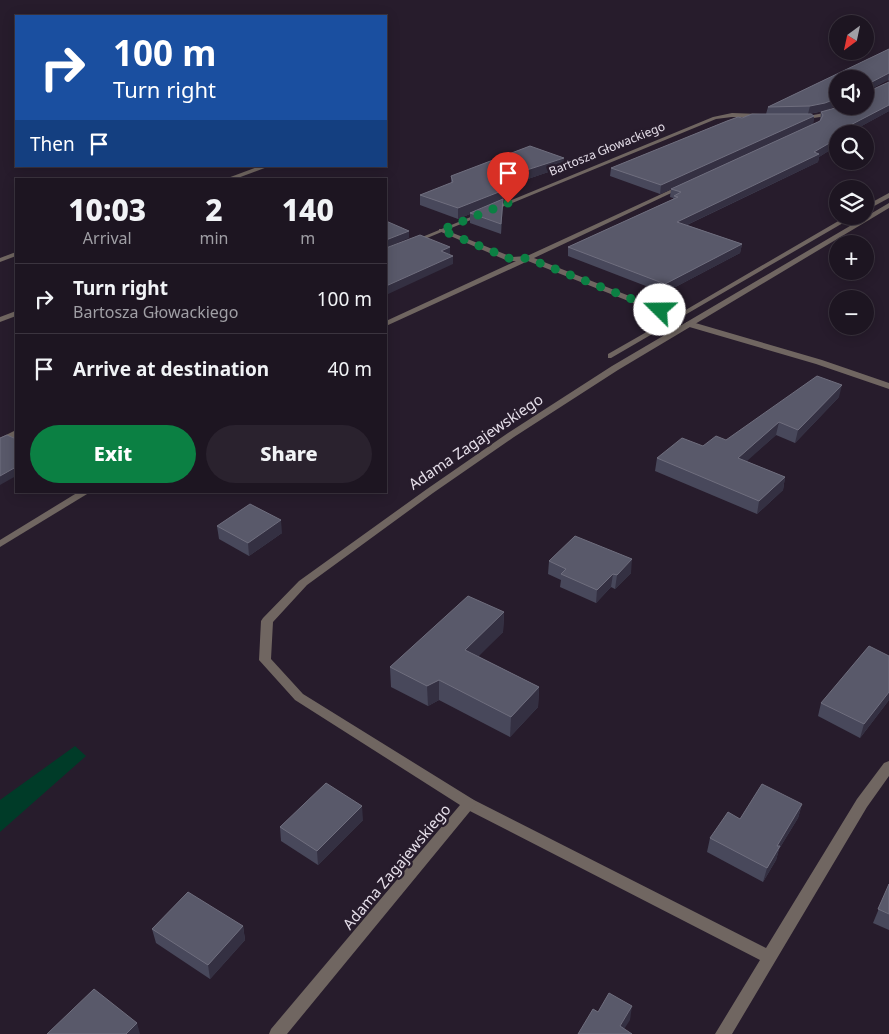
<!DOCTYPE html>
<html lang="en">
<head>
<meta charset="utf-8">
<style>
	:root { --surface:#1d1521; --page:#2a222e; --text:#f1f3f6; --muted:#a09fa5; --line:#3b343f; --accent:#0b8043 }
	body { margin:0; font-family:"Noto Sans",sans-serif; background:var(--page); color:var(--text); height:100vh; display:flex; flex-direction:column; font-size:19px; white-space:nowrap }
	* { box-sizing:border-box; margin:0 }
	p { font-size:16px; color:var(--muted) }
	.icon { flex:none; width:28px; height:28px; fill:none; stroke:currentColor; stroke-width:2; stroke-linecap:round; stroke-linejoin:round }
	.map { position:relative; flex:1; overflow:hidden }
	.panel { position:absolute; left:15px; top:178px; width:372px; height:315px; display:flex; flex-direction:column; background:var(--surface); border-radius:0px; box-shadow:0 2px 12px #0003,0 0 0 1px var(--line) }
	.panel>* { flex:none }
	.top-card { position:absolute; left:15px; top:15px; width:372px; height:152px; border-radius:0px; box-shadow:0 2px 12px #0003,0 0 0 1px var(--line); background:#1a4fa0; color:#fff; overflow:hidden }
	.needle { width:32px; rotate:213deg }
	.buttons { position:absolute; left:829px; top:15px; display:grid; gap:10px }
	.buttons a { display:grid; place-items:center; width:45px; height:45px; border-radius:50%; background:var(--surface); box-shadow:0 2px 12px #0003,0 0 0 1px var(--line); font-size:25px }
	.pin { position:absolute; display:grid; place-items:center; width:42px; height:42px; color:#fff; margin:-51px -21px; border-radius:50% 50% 50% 0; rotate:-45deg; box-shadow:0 0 5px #0007 }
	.pin .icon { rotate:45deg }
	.me { position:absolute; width:55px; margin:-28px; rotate:292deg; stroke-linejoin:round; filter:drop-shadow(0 0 4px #0008) }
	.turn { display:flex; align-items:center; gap:18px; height:105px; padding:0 15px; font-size:22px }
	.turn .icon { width:65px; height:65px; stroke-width:2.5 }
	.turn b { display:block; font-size:35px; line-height:42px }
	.then { display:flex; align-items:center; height:48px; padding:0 15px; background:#0003; gap:10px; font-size:19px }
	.eta { display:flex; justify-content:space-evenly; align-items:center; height:85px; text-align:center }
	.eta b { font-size:30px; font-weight:800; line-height:35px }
	.button { display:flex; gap:10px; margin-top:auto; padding:10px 15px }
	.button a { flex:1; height:58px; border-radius:30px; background:var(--accent); color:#fff; font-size:20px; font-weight:800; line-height:58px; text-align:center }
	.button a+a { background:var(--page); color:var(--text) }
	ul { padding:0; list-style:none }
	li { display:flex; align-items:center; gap:15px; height:70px; padding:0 15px; border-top:1px solid var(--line) }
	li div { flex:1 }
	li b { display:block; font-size:19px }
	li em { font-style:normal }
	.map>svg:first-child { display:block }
	.green { fill:#003b28 }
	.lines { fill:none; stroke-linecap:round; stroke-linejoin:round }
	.lane { fill:#706661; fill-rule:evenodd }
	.street { fill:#706661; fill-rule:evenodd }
	.wall { fill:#48485b }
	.shaded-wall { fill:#343042 }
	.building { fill:#59596a; stroke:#6f6e7e }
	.route { stroke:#0b8043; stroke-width:9; stroke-dasharray:0 16.2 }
	.labels { text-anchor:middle; stroke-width:5; stroke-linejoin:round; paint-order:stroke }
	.far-street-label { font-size:12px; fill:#e6dfea; stroke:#271c2c }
	.street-label { font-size:15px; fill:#e6dfea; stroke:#271c2c }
</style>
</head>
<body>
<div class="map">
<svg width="889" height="1034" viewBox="0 0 889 1034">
	<rect width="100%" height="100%" fill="#271c2c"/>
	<path class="green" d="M75,746L86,756L0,832V800Z"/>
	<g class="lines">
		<g class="lane">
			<path d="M681,185L686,186L534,258L677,315L847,216H855L611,358H608V354L671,318L528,261L386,326V321L516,261H508L439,231V229H443L512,257L527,256Z"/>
			<path d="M889,193V198L865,211V206Z"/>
			<path d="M16,311V316L0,322V317Z"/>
			<path d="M686,322H692L822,360L889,383V389L816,364L686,326Z"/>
			<path d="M80,491H92L0,547V540Z"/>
			<path d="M889,761V776L867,807L732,1034H715L760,960L464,808L462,804L464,800L469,799L474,800L766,948L857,799L884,763Z"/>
		</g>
		<g class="street">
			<path d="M839,106H847L827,116L800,120L797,118L824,113Z"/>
			<path d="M732,113L761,114L764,116L761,118L732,117L716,119L415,243L410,242L713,117Z"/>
			<path d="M260,166H270L235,179H225Z"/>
			<path d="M889,203V208L618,370L514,437L433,493L307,585L273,622L271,659L303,694L474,800L476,804L287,1034H269L271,1029L460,805L295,700L259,660L261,621L263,618L299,581L427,489L508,433L612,366Z"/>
			<path d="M16,252V256L0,262V258Z"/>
			<path d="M16,430V437L0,445V438Z"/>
		</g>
	</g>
	<g class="wall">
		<path d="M889,49V81L888,80L865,92H867L889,82V111L847,134H838V145L819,157L818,162L687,225L742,244L740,253L664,293L568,256V247L673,199V198L670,197L671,189L820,121L821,112L835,108L838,106H865V79H838V105L824,111L809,114H811L814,116L813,124L660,194L610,176L611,168L727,121L738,117L742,118L752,114H766L768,107Z"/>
		<path d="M563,167L504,187L501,234L470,223V214L458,219L420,205V195L451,183V176Z"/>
		<path d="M839,397L795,443L776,435L746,461L785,477L783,490L757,514L655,471L657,458L726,440Z"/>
		<path d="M217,526L282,533L249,556L219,539Z"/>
		<path d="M549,561L631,573L615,589L611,587L596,603L560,587L561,580L548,574Z"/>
		<path d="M504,612L503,632L478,656L539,687L538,707L510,737L439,700L428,706L391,687L390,667Z"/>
		<path d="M889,656V700L860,738L818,716L821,703Z"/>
		<path d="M802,804L798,818L779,849L776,860L763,882L707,852L710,838L740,819Z"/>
		<path d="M363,820L318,865L281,841L280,827Z"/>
		<path d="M889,884V930L873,923Z"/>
		<path d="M243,926L245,940L210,979L156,943L152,929Z"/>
	</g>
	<g class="shaded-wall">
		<path d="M889,73L888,80L865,92L866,85Z"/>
		<path d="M838,98V105L824,111L808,114L810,106Z"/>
		<path d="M889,105V111L847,134H838L839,131Z"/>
		<path d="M814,116L813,124L660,194L661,185Z"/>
		<path d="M838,138V145L819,157L818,162L676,230L677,222L814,152Z"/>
		<path d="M564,158L563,167L504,187L501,234V224L470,213V214L458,219V208L505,177Z"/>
		<path d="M409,231V238L386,248V240Z"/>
		<path d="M742,244L740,253L664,293L665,284Z"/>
		<path d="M450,247V255L441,251Z"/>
		<path d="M453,256V264L386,295V286Z"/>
		<path d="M842,385L839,397L795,443L798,430Z"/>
		<path d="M779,422L776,435L736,471L738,458Z"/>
		<path d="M16,467V476L0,485V476Z"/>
		<path d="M785,477L783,490L757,514L759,501Z"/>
		<path d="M281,520L282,533L249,556L248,543Z"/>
		<path d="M632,559L631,573L615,589L617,575Z"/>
		<path d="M613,574L611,587L596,603L597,590Z"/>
		<path d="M504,612L503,632L465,670V650Z"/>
		<path d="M439,680V700L428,706L427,686Z"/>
		<path d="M539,687L538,707L510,737L511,717Z"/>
		<path d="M889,692V700L860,738L864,724Z"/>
		<path d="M802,804L798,818L779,849L776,860L763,882L767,868L777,846Z"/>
		<path d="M362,806L363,820L318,865L317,851Z"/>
		<path d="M243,926L245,940L210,979L208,965Z"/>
		<path d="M632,1006L630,1020L621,1034L620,1026Z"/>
		<path d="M137,1023L140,1034H126Z"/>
	</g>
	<g class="building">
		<path d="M889,49V73L866,85L865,92H867L889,82V105L839,131L847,133L845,134H838V138L814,152L819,154L677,222L742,244L665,284L568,247L678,197L674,196L681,192L671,189L820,121L823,115L821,112L835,108L838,106H865V79H838V98L825,103L810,106L768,107Z"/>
		<path d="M752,114H811L814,116L661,185L611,168L727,121L738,117L742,118Z"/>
		<path d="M530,146L564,158L505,177L504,190L458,208L420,195L453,182L451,176Z"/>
		<path d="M503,199L501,224L470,213Z"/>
		<path d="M386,221L409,231L386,240Z"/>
		<path d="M420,235L450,247L441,251L453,256L386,286V248Z"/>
		<path d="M817,376L842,385L798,430L779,422L738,458L785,477L759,501L657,458L682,438L703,446L716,436L726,440Z"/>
		<path d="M7,435L16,439V467L0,476V438Z"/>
		<path d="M250,504L281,520L248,543L217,526Z"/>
		<path d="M575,536L632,559L617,575L613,574L597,590L561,574L566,569L549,561Z"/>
		<path d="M468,596L504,612L465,650L539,687L511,717L439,680L427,686L390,667Z"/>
		<path d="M869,646L889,656V692L864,724L821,703Z"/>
		<path d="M326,783L362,806L317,851L280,827Z"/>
		<path d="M762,784L802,804L777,846H780L767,868L710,838L728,812L740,819Z"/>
		<path d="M889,884V914L878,909Z"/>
		<path d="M188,892L243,926L208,965L152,929Z"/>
		<path d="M94,989L137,1023L126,1034H47Z"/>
		<path d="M609,993L632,1006L620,1026L632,1034H578L593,1009L598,1012Z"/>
	</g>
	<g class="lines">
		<path class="route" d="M508,203L441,230L511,259L527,258L660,310"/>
	</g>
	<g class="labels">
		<g class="far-street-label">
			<text transform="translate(607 149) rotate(-22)" y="4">Bartosza Głowackiego</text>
		</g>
		<g class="street-label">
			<text transform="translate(476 442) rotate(-34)" y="5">Adama Zagajewskiego</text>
			<text transform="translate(397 867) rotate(-50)" y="5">Adama Zagajewskiego</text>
		</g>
	</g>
</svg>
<div class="buttons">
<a><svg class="needle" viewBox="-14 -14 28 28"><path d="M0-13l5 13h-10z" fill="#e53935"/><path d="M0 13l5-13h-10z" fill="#a09fa5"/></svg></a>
<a><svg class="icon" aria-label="sound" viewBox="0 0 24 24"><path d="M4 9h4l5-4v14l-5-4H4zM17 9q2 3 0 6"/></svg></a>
<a><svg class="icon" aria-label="search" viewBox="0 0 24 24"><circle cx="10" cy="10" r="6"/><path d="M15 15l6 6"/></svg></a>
<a><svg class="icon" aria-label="layers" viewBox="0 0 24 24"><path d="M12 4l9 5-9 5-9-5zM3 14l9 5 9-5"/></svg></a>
<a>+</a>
<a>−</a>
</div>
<div class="pin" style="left:508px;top:203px;background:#d93025"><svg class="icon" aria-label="arrive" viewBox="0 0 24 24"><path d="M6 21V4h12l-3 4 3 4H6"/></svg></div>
<svg class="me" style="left:660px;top:310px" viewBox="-20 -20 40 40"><circle r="19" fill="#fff"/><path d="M0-13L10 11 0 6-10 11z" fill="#0b8043"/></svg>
<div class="top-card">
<div class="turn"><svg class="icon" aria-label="right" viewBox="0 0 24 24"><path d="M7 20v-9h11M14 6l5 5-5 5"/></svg><div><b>100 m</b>Turn right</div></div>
<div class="then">Then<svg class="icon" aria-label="arrive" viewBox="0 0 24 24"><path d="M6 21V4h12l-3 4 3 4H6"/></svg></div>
</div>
<section class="panel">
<div class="eta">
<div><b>10:03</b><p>Arrival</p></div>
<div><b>2</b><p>min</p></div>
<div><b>140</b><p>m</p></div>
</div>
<ul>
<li><svg class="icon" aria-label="right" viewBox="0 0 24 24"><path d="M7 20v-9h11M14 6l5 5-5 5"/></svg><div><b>Turn right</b><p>Bartosza Głowackiego</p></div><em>100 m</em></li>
<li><svg class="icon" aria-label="arrive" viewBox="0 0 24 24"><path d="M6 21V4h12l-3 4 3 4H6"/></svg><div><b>Arrive at destination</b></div><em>40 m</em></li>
</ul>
<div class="button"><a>Exit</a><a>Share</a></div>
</section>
</div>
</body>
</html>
